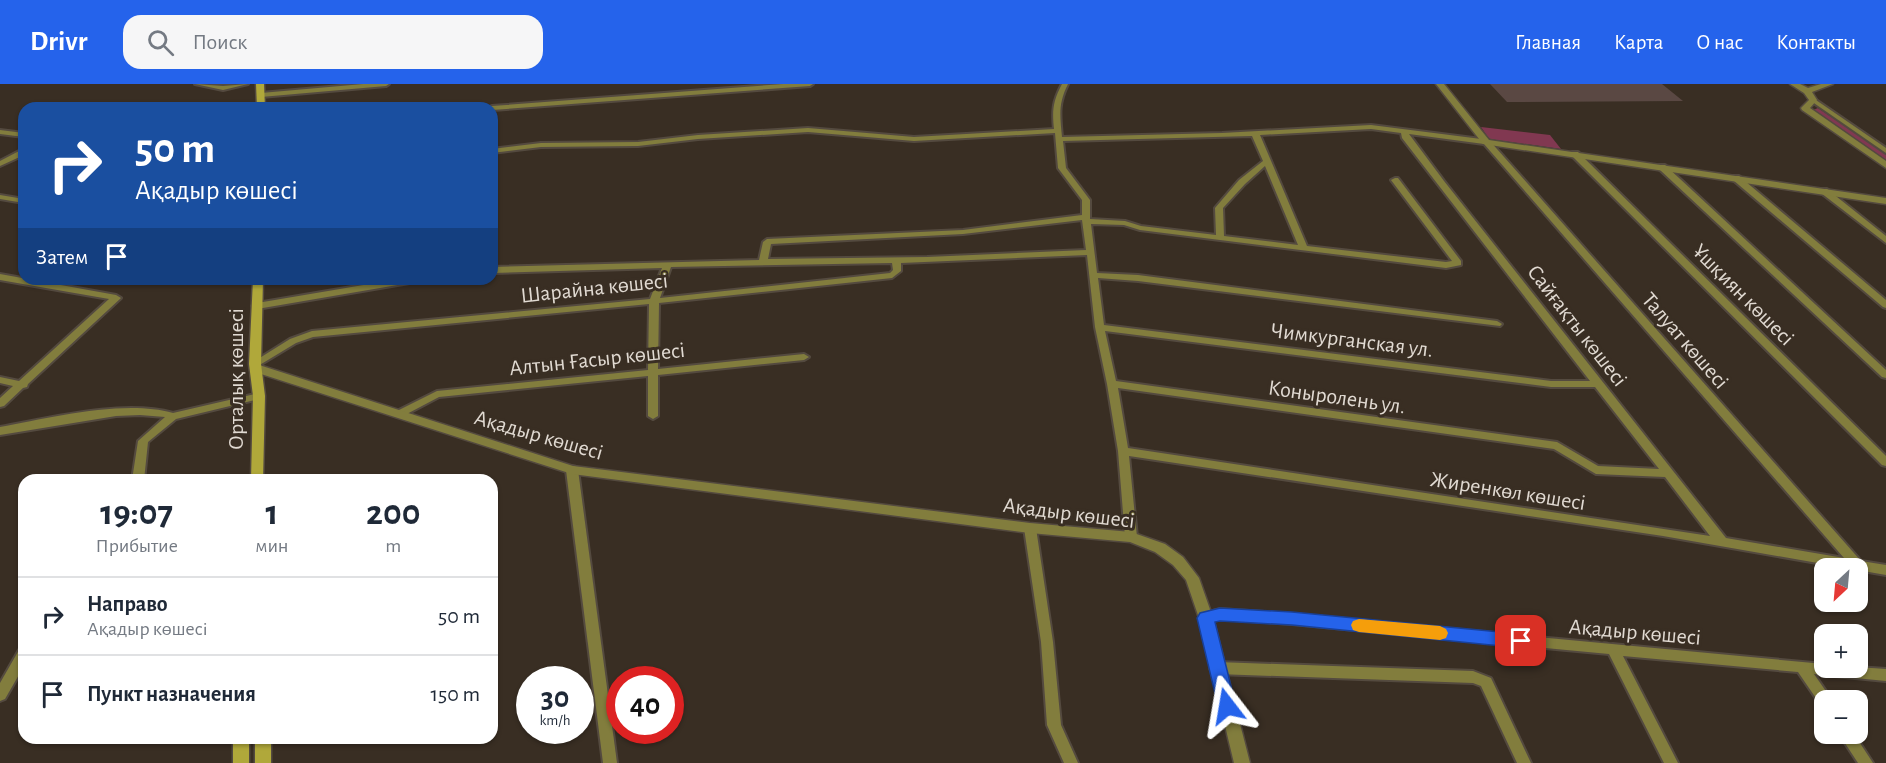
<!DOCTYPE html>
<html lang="ru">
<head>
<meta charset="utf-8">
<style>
	:root { --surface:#fff; --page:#f6f6f7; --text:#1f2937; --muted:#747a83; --line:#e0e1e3; --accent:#2563eb }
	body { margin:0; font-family:"Alegreya Sans",sans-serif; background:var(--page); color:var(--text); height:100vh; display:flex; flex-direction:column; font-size:22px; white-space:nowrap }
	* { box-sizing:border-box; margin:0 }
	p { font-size:20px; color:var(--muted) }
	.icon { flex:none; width:33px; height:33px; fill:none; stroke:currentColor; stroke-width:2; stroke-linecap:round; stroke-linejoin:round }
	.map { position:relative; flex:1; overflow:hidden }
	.side { position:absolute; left:18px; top:390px; width:480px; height:270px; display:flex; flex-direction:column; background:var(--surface); border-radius:18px; box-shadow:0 2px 4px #0004 }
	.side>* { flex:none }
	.top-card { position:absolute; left:18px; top:18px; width:480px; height:183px; border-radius:18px; box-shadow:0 2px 4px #0004; background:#1a4fa0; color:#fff; overflow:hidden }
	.needle { width:39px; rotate:206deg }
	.fabs { position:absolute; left:1814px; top:474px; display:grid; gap:12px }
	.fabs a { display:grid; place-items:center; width:54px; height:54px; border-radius:12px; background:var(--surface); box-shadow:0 2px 4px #0004; font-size:30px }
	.speed { position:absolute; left:516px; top:582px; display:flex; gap:12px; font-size:30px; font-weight:700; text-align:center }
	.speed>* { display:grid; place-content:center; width:78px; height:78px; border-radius:50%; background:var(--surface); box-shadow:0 2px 4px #0004; line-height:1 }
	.speed small { font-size:15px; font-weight:400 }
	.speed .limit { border:9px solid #d22; background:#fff; color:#111 }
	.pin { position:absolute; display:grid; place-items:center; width:51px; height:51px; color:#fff; margin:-26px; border-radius:12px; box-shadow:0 3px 9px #0006 }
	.me { position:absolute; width:66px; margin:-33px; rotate:346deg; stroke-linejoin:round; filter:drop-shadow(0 0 4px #0008) }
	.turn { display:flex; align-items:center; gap:21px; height:126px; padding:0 18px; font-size:27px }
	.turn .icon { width:78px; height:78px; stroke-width:2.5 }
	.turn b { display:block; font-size:42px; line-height:51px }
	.then { display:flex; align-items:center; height:57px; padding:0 18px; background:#0003; gap:12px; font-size:22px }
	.eta { display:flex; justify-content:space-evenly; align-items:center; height:102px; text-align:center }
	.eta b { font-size:36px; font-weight:700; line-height:42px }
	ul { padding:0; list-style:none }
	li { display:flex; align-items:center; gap:18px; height:78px; padding:0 18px; border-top:2px solid var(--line) }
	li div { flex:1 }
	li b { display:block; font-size:22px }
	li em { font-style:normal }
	header { display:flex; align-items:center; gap:36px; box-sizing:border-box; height:84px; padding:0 30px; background:var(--accent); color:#fff }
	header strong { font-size:28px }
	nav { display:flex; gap:33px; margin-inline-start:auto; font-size:21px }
	.search { width:420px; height:54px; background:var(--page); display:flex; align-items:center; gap:15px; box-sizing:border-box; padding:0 21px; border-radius:18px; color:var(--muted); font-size:22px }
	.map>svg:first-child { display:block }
	.green { fill:#813851 }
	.building { fill:#5a4843 }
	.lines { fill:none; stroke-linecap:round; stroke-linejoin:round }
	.minor-casing { stroke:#544a3f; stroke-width:4 }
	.tertiary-casing { stroke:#544a3f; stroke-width:3 }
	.secondary-casing { stroke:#544a3f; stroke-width:3 }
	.minor { fill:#827d3d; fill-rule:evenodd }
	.tertiary { fill:#827d3d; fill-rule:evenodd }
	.secondary { fill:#b0a83a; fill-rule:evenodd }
	.route { fill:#2563eb; stroke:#184099; stroke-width:1.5 }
	.slow { fill:#f59e0b }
	.labels { text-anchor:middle; stroke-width:6; stroke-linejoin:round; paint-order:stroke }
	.street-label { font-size:22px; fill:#e1dad2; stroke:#392e23 }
</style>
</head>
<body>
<header>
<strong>Drivr</strong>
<div class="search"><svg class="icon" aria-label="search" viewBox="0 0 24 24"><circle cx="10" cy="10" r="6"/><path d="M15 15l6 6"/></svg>Поиск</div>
<nav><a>Главная</a><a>Карта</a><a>О нас</a><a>Контакты</a></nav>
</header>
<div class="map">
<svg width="1886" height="679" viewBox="0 0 1886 679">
	<rect width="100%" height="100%" fill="#392e23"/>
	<g class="green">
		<path d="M1818,24L1886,69V78L1813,26Z"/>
		<path d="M1481,43L1550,51L1561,65L1489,55Z"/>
	</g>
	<path class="building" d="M1490,0H1662L1683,17L1507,18Z"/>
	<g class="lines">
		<g class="minor-casing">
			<g id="minor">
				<path d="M195,0L223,2L248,0L223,6Z"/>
				<path d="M363,0H389L386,2L261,13L258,11L261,9Z"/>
				<path d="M783,0H813L810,2L492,26V24H489L492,22Z"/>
				<path d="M1062,0H1068C1058,20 1060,31 1062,53L1222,49L1371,41L1489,56L1861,477L1886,481V491L1663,452L1129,372L1137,453L1135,456H1127L1125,453L1118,367L1107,300L1095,243L1087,171L901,179V187L892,194L659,219L658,285L804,270L809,273L804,276L658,291V332L653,335L648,332V292L439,313L403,332L399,333L394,330L395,328L437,307L648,286L649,220L313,253L296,259L258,282H252L250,280L290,255L312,247L650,215L662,184L492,189V183L759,176L763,158L767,155L963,146L1082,131V116L1058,84L1055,49L914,57L808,48L698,55L638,62L541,63L492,69V65L541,59L638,58L698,51L808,44L914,53L1054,45C1052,26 1053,17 1062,0ZM1371,45L1401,49L1402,54L1590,297H1551L1104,241L1098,194L1138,197L1500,242L1502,240L1497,237L1138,191L1097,189L1091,140L1124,141L1140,146L1446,184L1461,181V177L1398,94H1395L1391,96L1452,177L1446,178L1307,162L1260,51ZM1409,50L1484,60L1844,474L1726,454L1444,97ZM1252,52L1263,77L1239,96L1215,124L1216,151L1141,142L1125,137L1090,135V116L1066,84L1063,57ZM1265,82L1298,161L1224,152L1223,124L1245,100ZM1082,136L1086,166L927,173L768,175L771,160L963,150ZM892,179L893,186L890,189L660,214L671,183ZM1105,247L1551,303H1595L1659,385L1598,382L1557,358L1116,297ZM1118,304L1554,365L1596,390L1665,393L1710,452L1128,364Z"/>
				<path d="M1813,14L1886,64V69L1811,17L1810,16Z"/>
				<path d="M0,46L24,49V53L0,50Z"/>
				<path d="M21,66H24V71L0,82V77Z"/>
				<path d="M1572,68H1578L1886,372V382L1882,381L1572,72Z"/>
				<path d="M1659,81H1665L1886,286V294L1882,293L1659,85Z"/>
				<path d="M1733,92H1739L1886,216V224L1883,223L1733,96Z"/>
				<path d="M1821,105H1827L1886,152V159L1821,109Z"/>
				<path d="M0,111L24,115V119L0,115Z"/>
				<path d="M0,190L116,211L121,214L28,300L27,303L23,304L4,322L0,323V314L13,302L0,299V293L19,297L109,215L0,196Z"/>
				<path d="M399,195H419L415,198L257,225L252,222L257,219Z"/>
				<path d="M259,309L264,312L263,314L176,335L148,358L144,396H132L138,357L165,333L140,331L116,332L0,351V343C50,334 124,315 173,329Z"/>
				<path d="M572,382L576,383L578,386L617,679H603L566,386L568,383Z"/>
				<path d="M1030,440L1034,441L1036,444L1053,558L1061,641L1078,679H1064L1047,641L1041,558L1024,444L1026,441Z"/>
				<path d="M1220,525L1292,530L1824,580V584L1857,583L1886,585V597L1814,590L1832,616H1824V622L1820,620L1798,588L1623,572L1678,679H1664L1609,570L1292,540L1220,535L1206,539L1202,538L1200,534L1202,530Z"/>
				<path d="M24,565V582L5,615L0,617V599L19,566Z"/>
				<path d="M1217,578L1473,587L1491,594L1531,679H1517L1481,602L1473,599L1217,590L1212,588L1210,584L1212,580Z"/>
				<path d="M1839,650H1854L1873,679H1858Z"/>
			</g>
		</g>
		<g class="tertiary-casing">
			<g id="tertiary">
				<path d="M1436,0H1444L1489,56L1886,114V120L1483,60Z"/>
				<path d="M1790,0H1800L1808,4L1821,0H1833L1812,8L1817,16L1810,24L1886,77V84L1802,26L1801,24L1809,16L1804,9Z"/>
				<path d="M256,280L573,382L1030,439L1131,448L1165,460L1183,473L1199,494L1213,534L1250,679H1234L1199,534L1186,496L1173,481L1155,468L1130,458L1030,449L572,390L252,287L250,284Z"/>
			</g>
		</g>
		<g class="secondary-casing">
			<g id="secondary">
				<path d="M256,0H264L265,24H257Z"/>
				<path d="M253,195H263L261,280L265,312L263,396H251L253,312L249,280Z"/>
				<rect x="233" y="654" width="16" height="25"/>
				<rect x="255" y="654" width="16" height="25"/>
			</g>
		</g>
		<use href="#minor" class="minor"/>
		<use href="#tertiary" class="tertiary"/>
		<use href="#secondary" class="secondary"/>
	</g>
	<path class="route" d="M1220,524L1292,528L1521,550L1527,552L1530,557L1527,562L1521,564L1292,541L1220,537L1215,538L1236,622L1233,628L1227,630L1221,628L1218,622L1197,534L1200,529Z"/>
	<path class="slow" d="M1359,535L1440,542L1446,545L1448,549L1446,554L1440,556L1359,548L1353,546L1351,541L1353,537Z"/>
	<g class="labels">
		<g class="street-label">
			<text transform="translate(594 203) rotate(-6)" y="8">Шарайна көшесі</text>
			<text transform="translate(1744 210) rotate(45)" y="8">Ұшқиян көшесі</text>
			<text transform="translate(1578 241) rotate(52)" y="8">Сайғақты көшесі</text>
			<text transform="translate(1352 255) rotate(7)" y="8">Чимкурганская ул.</text>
			<text transform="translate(1686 256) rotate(49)" y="8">Талуат көшесі</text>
			<text transform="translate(597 274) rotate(-6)" y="8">Алтын Ғасыр көшесі</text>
			<text transform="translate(235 295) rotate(-90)" y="8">Орталық көшесі</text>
			<text transform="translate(1337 312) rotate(8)" y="8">Коныролень ул.</text>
			<text transform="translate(539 350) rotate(16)" y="8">Ақадыр көшесі</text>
			<text transform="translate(1508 406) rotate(9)" y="8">Жиренкөл көшесі</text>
			<text transform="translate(1069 428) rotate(7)" y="8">Ақадыр көшесі</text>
			<text transform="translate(1635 547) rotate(5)" y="8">Ақадыр көшесі</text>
		</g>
	</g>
</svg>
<div class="fabs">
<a><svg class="needle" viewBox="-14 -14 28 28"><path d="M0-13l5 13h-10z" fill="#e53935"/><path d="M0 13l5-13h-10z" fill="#747a83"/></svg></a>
<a>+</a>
<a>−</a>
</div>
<div class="speed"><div>30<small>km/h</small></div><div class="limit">40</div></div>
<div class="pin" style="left:1521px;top:557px;background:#d93025"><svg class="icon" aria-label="arrive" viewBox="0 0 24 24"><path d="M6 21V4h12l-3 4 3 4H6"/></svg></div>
<svg class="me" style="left:1227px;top:622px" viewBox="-20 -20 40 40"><path d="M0-17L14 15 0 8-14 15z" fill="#2563eb" stroke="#fff" stroke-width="4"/></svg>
<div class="top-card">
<div class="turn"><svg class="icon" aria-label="right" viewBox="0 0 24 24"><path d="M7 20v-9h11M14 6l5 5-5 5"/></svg><div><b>50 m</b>Ақадыр көшесі</div></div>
<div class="then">Затем<svg class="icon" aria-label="arrive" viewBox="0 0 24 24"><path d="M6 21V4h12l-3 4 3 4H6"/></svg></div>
</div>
<section class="side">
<div class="eta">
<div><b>19:07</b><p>Прибытие</p></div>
<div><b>1</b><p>мин</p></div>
<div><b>200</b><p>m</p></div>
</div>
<ul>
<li><svg class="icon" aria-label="right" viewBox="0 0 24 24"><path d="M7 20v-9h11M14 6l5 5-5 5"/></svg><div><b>Направо</b><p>Ақадыр көшесі</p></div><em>50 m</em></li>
<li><svg class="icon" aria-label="arrive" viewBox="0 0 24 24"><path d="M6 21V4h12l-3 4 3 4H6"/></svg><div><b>Пункт назначения</b></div><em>150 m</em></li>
</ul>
</section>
</div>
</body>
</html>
